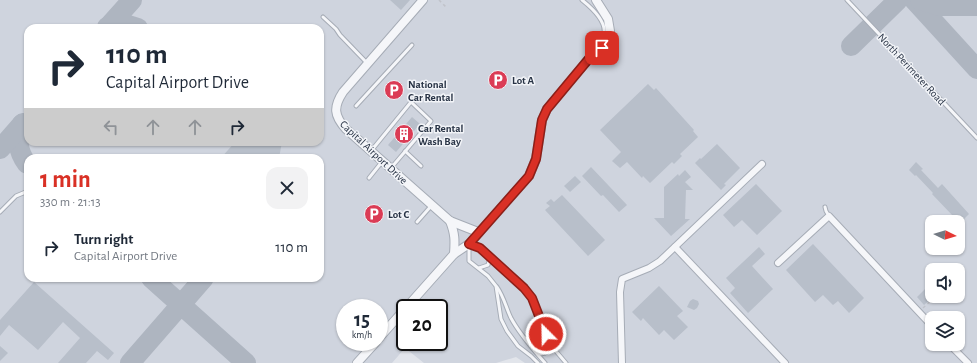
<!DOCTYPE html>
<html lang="en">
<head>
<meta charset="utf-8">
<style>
	:root { --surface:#fff; --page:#f2f2f3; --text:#1f2937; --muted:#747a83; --accent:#d93025 }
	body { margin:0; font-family:"Alegreya Sans",sans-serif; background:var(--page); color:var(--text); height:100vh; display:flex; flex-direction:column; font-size:15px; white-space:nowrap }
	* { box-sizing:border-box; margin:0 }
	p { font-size:13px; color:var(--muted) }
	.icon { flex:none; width:22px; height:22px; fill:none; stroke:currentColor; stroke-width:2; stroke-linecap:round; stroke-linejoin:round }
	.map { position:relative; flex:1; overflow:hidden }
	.side { position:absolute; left:24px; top:154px; width:300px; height:128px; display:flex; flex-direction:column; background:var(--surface); border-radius:12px; box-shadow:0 1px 3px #0004 }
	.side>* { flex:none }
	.hud { position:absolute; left:24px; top:24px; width:300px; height:122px; border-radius:12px; box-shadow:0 1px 3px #0004; background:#fff; color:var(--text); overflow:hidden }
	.needle { width:26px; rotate:95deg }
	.tools { position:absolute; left:925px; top:215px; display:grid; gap:8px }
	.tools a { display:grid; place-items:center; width:40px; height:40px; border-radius:8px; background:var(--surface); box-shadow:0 1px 3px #0004; font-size:20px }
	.speed { position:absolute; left:336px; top:299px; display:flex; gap:8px; font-size:20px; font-weight:700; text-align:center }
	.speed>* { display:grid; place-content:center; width:52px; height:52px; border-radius:50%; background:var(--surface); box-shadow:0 1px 3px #0004; line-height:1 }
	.speed small { font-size:10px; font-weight:400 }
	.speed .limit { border:2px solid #111; border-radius:6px; background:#fff; color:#111 }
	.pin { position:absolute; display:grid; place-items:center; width:34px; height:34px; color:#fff; margin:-17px; border-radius:8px; box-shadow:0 2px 6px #0006 }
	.me { position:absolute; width:44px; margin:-22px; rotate:337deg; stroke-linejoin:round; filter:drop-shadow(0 0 3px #0008) }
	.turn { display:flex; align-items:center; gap:14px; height:84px; padding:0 16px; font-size:18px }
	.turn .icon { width:52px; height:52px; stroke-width:2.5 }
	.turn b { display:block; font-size:28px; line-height:34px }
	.lanes { display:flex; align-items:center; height:38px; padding:0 16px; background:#0003; justify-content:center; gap:20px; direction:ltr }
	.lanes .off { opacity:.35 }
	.round { display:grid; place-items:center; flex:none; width:42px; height:42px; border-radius:12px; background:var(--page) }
	.summary { display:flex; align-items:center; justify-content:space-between; height:68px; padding:0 16px }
	h1 { font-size:24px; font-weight:700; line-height:30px; color:var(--accent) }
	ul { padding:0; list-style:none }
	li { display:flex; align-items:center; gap:12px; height:52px; padding:0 16px }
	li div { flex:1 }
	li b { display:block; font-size:15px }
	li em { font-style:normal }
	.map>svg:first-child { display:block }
	.built { fill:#cfd4de; fill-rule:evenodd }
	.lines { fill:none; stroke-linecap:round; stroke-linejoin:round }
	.taxiway { stroke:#aeb5c0; stroke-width:20 }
	.building { fill:#b8bfca }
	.service-casing { stroke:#a6acb6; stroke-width:5 }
	.minor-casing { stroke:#a6acb6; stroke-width:8 }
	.tertiary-casing { stroke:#a6acb6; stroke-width:10 }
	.path { stroke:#c0c3ca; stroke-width:1.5; stroke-dasharray:3 3; stroke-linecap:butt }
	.service { stroke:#f5f6f9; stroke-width:3 }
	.minor { stroke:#f5f6f9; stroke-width:6 }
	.tertiary { stroke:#f5f6f9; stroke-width:8 }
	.route-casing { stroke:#8d1f18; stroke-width:10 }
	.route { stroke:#d93025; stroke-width:7 }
	.labels { text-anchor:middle; stroke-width:3; stroke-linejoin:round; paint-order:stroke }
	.street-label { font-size:11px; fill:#283345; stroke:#f2f4f8 }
	.poi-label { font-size:11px; font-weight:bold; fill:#283345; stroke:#f2f4f8; text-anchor:start }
</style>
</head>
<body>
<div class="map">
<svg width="977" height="363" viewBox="0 0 977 363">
	<rect width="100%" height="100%" fill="#e2e5eb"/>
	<path class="built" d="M0,0H977V363H525L516,357L496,363H424L405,348L392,363H0ZM28,28H320V142H28ZM28,158H320V278H28ZM932,222H958V248H932ZM932,270H958V296H932ZM345,308H379V342H345ZM405,308H439V342H405ZM932,318H958V344H932Z"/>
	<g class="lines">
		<g class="taxiway">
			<path d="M914,0L977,69"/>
			<path d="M920,0L940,6H977"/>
			<path d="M107,27C120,23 125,23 138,28"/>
			<path d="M107,28L132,0"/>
			<path d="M851,46L898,0"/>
			<path d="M22,124C17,141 17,150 27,164"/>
			<path d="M0,149L23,123"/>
			<path d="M151,278L246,363"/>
			<path d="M130,363L204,278"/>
		</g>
	</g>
	<g class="building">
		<path d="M390,0H410L401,10Z"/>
		<path d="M648,84L654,90L656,88L694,130L693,131L698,137L680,154L682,156L674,164L672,162L650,183L643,176L642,178L627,162L620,168L612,161L621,152L600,130Z"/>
		<path d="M412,117L420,124L396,152L388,145Z"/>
		<path d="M235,142H282L279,158H221Z"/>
		<path d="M717,144L740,168L724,184L726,185L721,190L695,163L700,158L701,159Z"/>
		<path d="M916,162L923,169L921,170L938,188L942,184L969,214L961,222H954L951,218L953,216L932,194L933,193L916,175L915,176L909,170Z"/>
		<path d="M591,167L627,205L619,212L603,195L601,196L582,176Z"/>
		<path d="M685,170L691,177L685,182L693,190H686L685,219H690L671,236L654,218H664V187L678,174L679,176Z"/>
		<path d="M575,176L581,182L570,192L564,186Z"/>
		<path d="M756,184L782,211L757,235L742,220L734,227L723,215Z"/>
		<path d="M562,195L605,240L588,256L545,210L550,206L546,203L551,199L554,202Z"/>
		<path d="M813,244L864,298L849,313L838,301L833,305L823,295L815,302L786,270Z"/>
		<path d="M759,247L765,254L752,266L773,289L748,313L730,293L735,288L726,278Z"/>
		<path d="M34,282L114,353L108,360L97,351L86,363H58L80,338L63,322L38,350L9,325L0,336V320Z"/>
		<path d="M659,286L683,311L677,316L688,327L674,340L664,330L659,335L643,318L641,321L632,312Z"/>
		<path d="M927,287L932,293V296H934L924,305L917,297Z"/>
		<path d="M693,299L698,301L699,304L697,308L694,310L687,307L690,301Z"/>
		<path d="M0,346L8,353L0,361Z"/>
	</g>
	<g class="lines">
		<g class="service-casing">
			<g id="service">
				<path d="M582,0C592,8 609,23 603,37C601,41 598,45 596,49"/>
				<path d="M847,0L977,138"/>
				<path d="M323,17L336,29L340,35L367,63"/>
				<path d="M356,106L412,45"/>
				<path d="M371,151L411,102L431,121L391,168"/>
				<path d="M405,151L421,166"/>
				<path d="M369,178L381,163"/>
				<path d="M825,207L826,211L829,216"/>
				<path d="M0,212L16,196L28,191"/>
				<path d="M417,222L432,205"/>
				<path d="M479,268L488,265L490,257"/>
				<path d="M497,287C504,297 506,308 511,318C520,335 533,349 545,363"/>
				<path d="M537,353C547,356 550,349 549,341"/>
				<path d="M538,363L531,356L518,346L507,331L501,319L496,286L488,276L469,261V244L480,248L524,288L531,298L547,334L555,350L566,363"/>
			</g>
		</g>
		<g class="minor-casing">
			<g id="minor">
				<path d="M675,247L785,363"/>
				<path d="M778,263L829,216L932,326"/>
				<path d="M949,344L968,363"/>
				<path d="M622,363L620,292L622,279L649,268L660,261L762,164"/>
			</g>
		</g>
		<g class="tertiary-casing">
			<g id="tertiary">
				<path d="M423,0L343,92C333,107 334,116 346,129L450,221L478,232"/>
				<path d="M450,221C455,234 455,240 454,254"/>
				<path d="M406,308L454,254L469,244L529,176L536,159L542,120L547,109L592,55L602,48L608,40L610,31L608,19L596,0"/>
				<path d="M379,338L405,309"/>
				<path d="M357,363L376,342"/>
			</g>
		</g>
		<g class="path">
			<path d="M439,0L446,7"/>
			<path d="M923,308L936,296"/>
		</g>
		<use href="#service" class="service"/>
		<use href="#minor" class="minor"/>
		<use href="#tertiary" class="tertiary"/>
	</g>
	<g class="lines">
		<g class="route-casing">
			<path id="route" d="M546,334L532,298L524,288L480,248L469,244L529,176L536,159L542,120L547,109L592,55L602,48"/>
		</g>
		<use href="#route" class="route"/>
	</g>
	<defs>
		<g id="parking-disc" transform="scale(1)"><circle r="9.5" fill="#db3c55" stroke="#f2f4f8"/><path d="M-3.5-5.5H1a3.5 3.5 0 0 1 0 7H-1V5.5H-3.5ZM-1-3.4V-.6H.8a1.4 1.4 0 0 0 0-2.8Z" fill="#fff"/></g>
		<g id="building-disc" transform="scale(1)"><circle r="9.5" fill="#db3c55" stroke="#f2f4f8"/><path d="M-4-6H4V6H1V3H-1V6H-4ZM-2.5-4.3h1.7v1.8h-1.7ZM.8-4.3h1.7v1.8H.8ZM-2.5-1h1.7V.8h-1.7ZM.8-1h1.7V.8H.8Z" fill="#fff"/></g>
	</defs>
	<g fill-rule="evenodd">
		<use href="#parking-disc" x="498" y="80"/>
		<use href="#parking-disc" x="394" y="90"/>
		<use href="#building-disc" x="404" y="134"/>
		<use href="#parking-disc" x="374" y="214"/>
	</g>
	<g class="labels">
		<g class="street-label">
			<text transform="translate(912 69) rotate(47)" y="4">North Perimeter Road</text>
			<text transform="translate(374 152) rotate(43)" y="4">Capital Airport Drive</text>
		</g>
		<g class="poi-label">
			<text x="512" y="84">Lot A</text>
			<text x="408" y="88">National<tspan x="408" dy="13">Car Rental</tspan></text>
			<text x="418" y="132">Car Rental<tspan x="418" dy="13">Wash Bay</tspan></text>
			<text x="388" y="218">Lot C</text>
		</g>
	</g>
</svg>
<div class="tools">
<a><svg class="needle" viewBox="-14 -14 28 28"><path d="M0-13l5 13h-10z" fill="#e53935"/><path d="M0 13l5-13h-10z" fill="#747a83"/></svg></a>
<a><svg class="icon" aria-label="sound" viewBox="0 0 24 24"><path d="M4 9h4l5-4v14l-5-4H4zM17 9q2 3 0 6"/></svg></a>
<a><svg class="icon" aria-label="layers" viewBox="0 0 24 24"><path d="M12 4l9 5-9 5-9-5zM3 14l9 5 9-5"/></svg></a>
</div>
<div class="speed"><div>15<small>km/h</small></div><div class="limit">20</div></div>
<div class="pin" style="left:602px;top:48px;background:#d93025"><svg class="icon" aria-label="arrive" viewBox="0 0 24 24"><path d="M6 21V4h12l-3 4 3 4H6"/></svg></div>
<svg class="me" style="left:546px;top:334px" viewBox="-20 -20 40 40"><circle r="17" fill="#d93025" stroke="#fff" stroke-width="3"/><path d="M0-11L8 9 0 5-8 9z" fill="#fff"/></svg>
<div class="hud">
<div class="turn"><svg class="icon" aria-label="right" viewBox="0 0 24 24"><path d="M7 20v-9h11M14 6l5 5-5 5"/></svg><div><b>110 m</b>Capital Airport Drive</div></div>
<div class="lanes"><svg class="icon off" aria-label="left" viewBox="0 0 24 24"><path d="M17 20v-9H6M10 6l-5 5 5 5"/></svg><svg class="icon off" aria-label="ahead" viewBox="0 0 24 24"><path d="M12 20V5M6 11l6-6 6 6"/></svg><svg class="icon off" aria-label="ahead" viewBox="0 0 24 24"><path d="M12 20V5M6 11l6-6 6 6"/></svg><svg class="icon" aria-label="right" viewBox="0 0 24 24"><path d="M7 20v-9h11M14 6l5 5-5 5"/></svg></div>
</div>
<section class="side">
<div class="summary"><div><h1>1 min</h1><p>330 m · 21:13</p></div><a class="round"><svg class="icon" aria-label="close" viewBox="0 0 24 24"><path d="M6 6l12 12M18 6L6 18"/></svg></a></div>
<ul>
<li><svg class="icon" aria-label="right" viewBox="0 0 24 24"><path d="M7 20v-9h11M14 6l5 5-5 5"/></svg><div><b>Turn right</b><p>Capital Airport Drive</p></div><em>110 m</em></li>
</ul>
</section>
</div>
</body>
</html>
